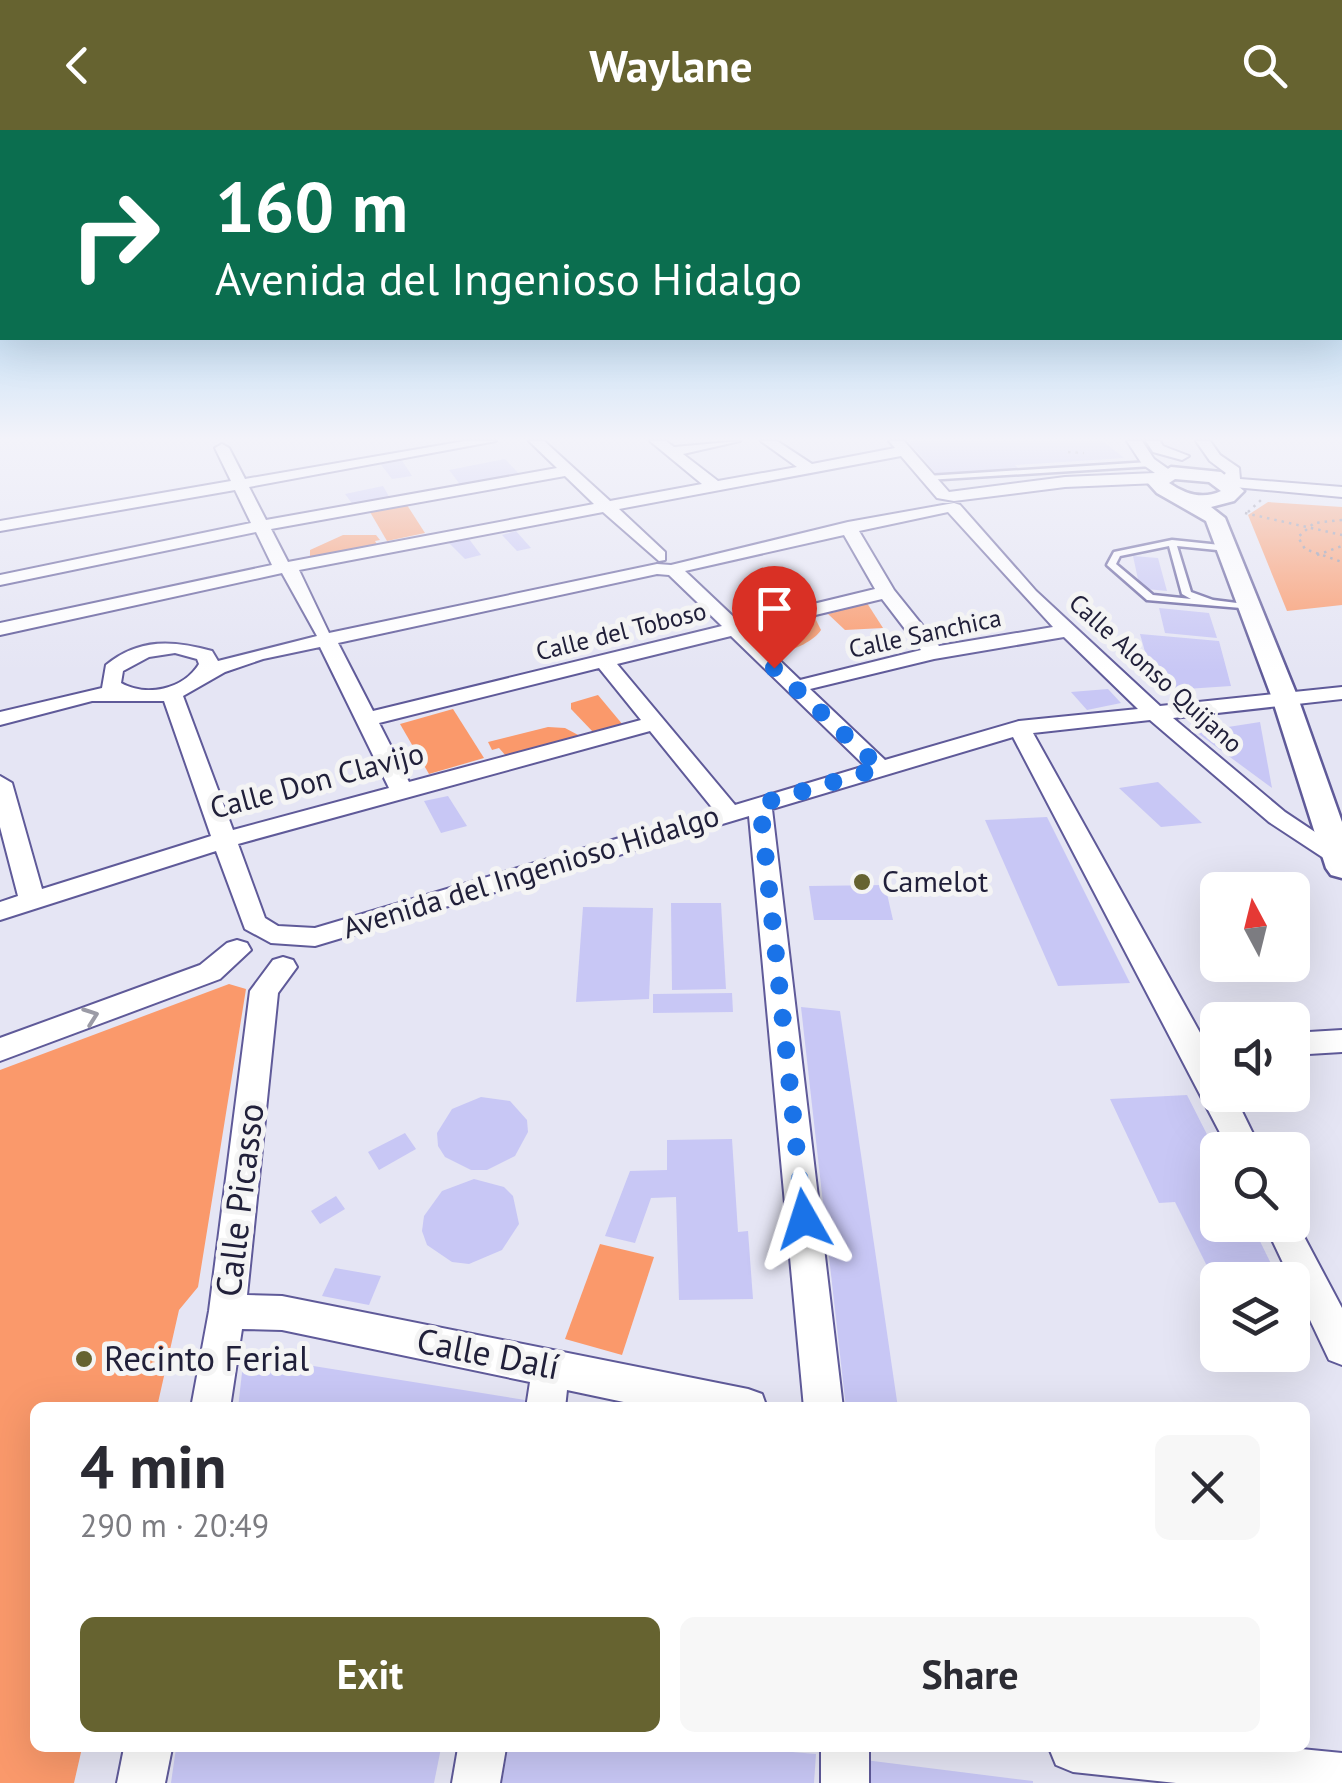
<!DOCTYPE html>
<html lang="en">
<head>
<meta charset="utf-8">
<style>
	:root { --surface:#fff; --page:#f7f7f7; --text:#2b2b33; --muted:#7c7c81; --accent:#666330 }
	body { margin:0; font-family:"PT Sans",sans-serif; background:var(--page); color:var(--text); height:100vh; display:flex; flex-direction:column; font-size:38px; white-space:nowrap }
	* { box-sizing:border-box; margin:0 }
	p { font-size:32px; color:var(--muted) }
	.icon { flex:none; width:55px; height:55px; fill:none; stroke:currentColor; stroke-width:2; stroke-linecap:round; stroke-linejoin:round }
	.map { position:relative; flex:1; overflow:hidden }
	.side { position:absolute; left:30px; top:1272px; width:1280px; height:350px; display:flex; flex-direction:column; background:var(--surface); border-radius:15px; box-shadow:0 10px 40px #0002 }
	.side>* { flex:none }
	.hud { position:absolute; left:0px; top:0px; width:1342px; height:210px; box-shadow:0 10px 40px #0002; background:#0b6e4f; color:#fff; overflow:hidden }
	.needle { width:65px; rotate:353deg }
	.buttons { position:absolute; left:1200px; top:742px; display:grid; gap:20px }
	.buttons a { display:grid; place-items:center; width:110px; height:110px; border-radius:15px; background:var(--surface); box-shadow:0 10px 40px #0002; font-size:50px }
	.pin { position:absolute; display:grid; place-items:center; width:85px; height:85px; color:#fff; margin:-102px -42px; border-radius:50% 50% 50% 0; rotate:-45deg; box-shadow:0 0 10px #0007 }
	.pin .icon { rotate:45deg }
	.me { position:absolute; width:110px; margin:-55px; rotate:354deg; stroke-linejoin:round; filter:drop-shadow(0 0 8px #0008) }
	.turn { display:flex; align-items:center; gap:35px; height:210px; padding:0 50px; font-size:45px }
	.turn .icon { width:130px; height:130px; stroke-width:2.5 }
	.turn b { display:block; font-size:70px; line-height:85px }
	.round { display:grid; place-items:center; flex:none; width:105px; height:105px; border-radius:15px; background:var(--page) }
	.head { display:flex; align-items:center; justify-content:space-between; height:170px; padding:0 50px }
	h1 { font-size:60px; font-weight:700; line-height:75px }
	.cta { display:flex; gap:20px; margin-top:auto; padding:20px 50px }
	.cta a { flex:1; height:115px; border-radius:15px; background:var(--accent); color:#fff; font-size:40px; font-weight:700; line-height:115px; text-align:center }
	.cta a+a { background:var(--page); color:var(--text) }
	header { display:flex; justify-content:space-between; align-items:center; height:130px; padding:0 50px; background:var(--accent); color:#fff; font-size:45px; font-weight:700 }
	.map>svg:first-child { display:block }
	.green { fill:#fa996b }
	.building { fill:#c8c7f5 }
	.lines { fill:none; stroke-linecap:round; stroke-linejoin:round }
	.service-casing { stroke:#5f5a99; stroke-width:5 }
	.minor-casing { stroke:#5f5a99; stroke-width:4 }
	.tertiary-casing { stroke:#5f5a99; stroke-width:5 }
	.path { stroke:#8a8a9e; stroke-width:2.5; stroke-dasharray:2.5 5; stroke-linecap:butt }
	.service { fill:#fff; fill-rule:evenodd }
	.minor { fill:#fff; fill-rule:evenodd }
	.tertiary { fill:#fff; fill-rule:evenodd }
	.oneway { stroke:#9b9ba6 }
	.route { stroke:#1a73e8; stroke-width:18; stroke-dasharray:0 32.4 }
	.poi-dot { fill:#666330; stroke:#f4f4f4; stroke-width:4 }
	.labels { text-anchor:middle; stroke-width:10; stroke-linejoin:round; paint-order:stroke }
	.far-street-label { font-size:25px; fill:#21203a; stroke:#f4f4f4 }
	.street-label { font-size:30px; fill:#21203a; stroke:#f4f4f4 }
	.poi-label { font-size:30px; fill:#21203a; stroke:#f4f4f4; text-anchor:start }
	.near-street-label { font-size:35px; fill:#21203a; stroke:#f4f4f4 }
	.near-poi-label { font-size:35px; fill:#21203a; stroke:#f4f4f4; text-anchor:start }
</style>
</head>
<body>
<header><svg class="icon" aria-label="back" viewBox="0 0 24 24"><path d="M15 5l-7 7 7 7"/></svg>Waylane<svg class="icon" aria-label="search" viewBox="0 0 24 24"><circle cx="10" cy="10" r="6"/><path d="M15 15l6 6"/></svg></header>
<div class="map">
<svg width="1342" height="1653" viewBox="0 0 1342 1653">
	<rect width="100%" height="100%" fill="#e5e5f4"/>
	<g class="green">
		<path d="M1268,372L1342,377V475L1287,481L1248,385Z"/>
		<path d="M407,375L425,403L387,411L370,382Z"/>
		<path d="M343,405H376L380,410L375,411L378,416L310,429V420Z"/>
		<path d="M867,473L883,498L845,500L828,484Z"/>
		<path d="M814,486L821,500C814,511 794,520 782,522L756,500Z"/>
		<path d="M598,565L623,595L594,603L571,579V573Z"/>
		<path d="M453,579L484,628L429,644L400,594Z"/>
		<path d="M548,597L565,598L580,606L506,626L499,618L492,620L488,612Z"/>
		<path d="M229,854L246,859L198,1157L179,1180L157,1277L35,1278V1618H82L74,1653H0V940Z"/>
		<path d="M600,1114L654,1127L622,1225L565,1209Z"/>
	</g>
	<g class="building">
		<path d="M908,311H1103L1124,328L1015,335L1023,342L937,345Z"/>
		<path d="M401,329L412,346L392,349L379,332Z"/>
		<path d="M505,329L521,346L462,357L449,340Z"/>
		<path d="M383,356L391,370L354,376L345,364Z"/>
		<path d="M516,401L531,418L517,421L502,405Z"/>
		<path d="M469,409L481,425L465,429L448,412Z"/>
		<path d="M1133,426L1158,428L1167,461L1146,459L1139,454Z"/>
		<path d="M1159,478L1209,483L1217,508L1165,503Z"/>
		<path d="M1140,504L1219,511L1231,556L1156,561Z"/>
		<path d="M1108,559L1121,573L1087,580L1071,562Z"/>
		<path d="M1260,592L1272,658L1196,602Z"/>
		<path d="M1158,652L1202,693L1161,697L1119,658Z"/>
		<path d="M448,666L467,696L441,703L424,671Z"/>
		<path d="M1047,687L1130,853L1058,856L985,690Z"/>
		<path d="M885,755L893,790H814L809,756Z"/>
		<path d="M671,773H721L726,859L672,860Z"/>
		<path d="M583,777L653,778L649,869L576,872Z"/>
		<path d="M732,863L733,882L653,883V864Z"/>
		<path d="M801,877L840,881L898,1278H846Z"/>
		<path d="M1187,965L1218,1026V1095H1252L1279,1150H1218V1158L1175,1072L1159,1073L1110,969Z"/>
		<path d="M481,967L510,971L527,990L528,1002L515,1026L487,1040H471L445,1027L438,1016L437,1003L452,979Z"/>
		<path d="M405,1003L416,1019L379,1040L368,1022Z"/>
		<path d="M732,1009L738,1102L748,1101L753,1169L679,1170L676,1067L651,1068L635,1113L605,1106L630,1041L667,1040V1010Z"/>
		<path d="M474,1049L504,1057L513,1066L519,1094L502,1120L469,1134L452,1132L427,1115L422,1101L424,1086L442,1061Z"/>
		<path d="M336,1066L345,1079L320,1094L311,1081Z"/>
		<path d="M335,1138L381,1146L369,1175L322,1166Z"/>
		<path d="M244,1225L525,1270L523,1278H238Z"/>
		<path d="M176,1618H441L434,1653H171Z"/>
		<path d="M508,1618H743L816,1624L814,1653H502Z"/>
		<path d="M865,1630L1033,1651V1653H865Z"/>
	</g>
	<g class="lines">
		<g class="service-casing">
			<g id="service">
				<path d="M1149,332L1153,334L1152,336L927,350L923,348L927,346Z"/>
				<path d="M1172,410L1230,416V420L1227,421L1177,416L1191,462L1213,470L1253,475V479L1147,470L1107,435L1114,422ZM1169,416L1182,464L1191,469L1153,465L1116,434L1120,426Z"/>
			</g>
		</g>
		<g class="minor-casing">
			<g id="minor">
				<path d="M465,311H496L249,357L266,390L557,338L529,311H544L610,371L702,354L650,311H666L674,317L740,311L683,324L718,351L797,337L761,311H777L812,334L895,318L889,311H904L949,362L1065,347L1155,343L1142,334L1127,311H1142L1154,329L1171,341V347L1158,353L1065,357L954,371L937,368L901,326L619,379L665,422V430L659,431L603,382L299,440L329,503L657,434L671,435L848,392L954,373L960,375L1036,461L1160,576L1342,557V569L1173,588L1285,682L1342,720V740L1269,692L1150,590L1033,603L1218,935V965H1234L1261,1020H1229L1013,607L772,679L843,1278H804L749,686L315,816L271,813L245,799L216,721L0,790V772L18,766L0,697V646L12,653L42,759L211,706L164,571H92L0,595V582L102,558L106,535C139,508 173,510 212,521L218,531L317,506L282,443L0,505V493L272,435L256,402L0,455V445L251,393L235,360L0,401V391L231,351L215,318L222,314L229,318L245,349ZM565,346L594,374L288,432L271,399ZM948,382L1053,497L939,516L894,460L859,401ZM844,405L875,459L739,492L685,441ZM657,444L669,445L722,496L373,581L338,513ZM882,469L921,520L800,550L749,501ZM731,506L865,636L735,675L617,534ZM1064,507L1138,579L1019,591L885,630L810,559L934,529ZM320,517L389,658L233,700L183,566L225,542L263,529ZM175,523L197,529L199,534C183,560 146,567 121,553L123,541L149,527ZM599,538L641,590L409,652L379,593ZM650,601L714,680L315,798L278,796L265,788L238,714Z"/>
				<path d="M1146,311H1160L1163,316L1189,326L1182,330L1153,322Z"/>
				<path d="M1196,311H1210L1220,325L1239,338L1240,349L1342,357V367L1223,356L1218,351L1226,343L1210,331Z"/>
				<path d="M237,810L247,813L251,820L220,849L0,931V908L200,835L227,813Z"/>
				<path d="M283,827L293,830L297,837L278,863L247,1165L282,1166L748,1259L762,1264L767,1278H652L567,1260L565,1278H526L530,1252L282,1200L242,1199L230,1278H191L209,1181L250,861L273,830Z"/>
				<path d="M1342,900V922L1292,925V903Z"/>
				<path d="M1292,1084L1342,1178V1235L1329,1230L1265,1095H1292Z"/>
				<path d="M124,1618H172L165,1653H117Z"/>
				<path d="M458,1618H506L500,1653H452Z"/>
				<rect x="821" y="1618" width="48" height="35"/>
				<path d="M1049,1618H1291L1342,1623V1653H1176L1073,1642L1056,1635Z"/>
			</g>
		</g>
		<g class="tertiary-casing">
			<path id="tertiary" d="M1171,337L1221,342L1244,361L1234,371L1211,377L1225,388L1298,568L1342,692V748L1331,745L1326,738L1272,568L1206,391L1157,363L1147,352ZM1175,349L1209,352L1221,361C1203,370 1185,364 1169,353Z"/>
		</g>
		<g class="path">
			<path d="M1068,322L1084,323"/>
			<path d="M1248,382L1261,370"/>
			<path d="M1245,383L1342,405"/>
			<path d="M1342,390L1314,393L1298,407L1305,419L1342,432"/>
			<path d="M1317,425L1342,416"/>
		</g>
		<use href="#service" class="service"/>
		<use href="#minor" class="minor"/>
		<use href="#tertiary" class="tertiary"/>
	</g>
	<defs><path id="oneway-chevron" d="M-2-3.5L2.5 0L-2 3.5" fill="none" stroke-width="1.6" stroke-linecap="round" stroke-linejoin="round" transform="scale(2.5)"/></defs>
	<use class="oneway" href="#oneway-chevron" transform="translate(91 886) rotate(-20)"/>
	<linearGradient id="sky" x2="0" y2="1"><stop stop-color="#7dc1ee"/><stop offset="0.57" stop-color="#f3f3fa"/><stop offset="1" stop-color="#f3f3fa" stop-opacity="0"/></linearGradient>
	<rect width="1342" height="542" fill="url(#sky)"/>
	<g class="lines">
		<path class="route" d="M774,538L880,638L760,674L804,1089"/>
	</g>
	<g class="poi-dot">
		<circle cx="862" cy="752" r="10"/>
		<circle cx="84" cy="1229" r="10"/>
	</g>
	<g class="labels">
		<g class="far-street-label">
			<text transform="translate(621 501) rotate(-14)" y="9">Calle del Toboso</text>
			<text transform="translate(925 503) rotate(-12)" y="9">Calle Sanchica</text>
			<text transform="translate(1156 543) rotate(42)" y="9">Calle Alonso Quijano</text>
		</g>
		<g class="street-label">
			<text transform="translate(317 651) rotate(-15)" y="10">Calle Don Clavijo</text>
			<text transform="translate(531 742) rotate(-17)" y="10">Avenida del Ingenioso Hidalgo</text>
		</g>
		<g class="poi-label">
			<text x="882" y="762">Camelot</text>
		</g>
		<g class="near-street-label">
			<text transform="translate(240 1070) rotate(-83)" y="12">Calle Picasso</text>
			<text transform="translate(488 1224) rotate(11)" y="12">Calle Dalí</text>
		</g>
		<g class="near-poi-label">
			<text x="104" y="1241">Recinto Ferial</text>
		</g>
	</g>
</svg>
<div class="buttons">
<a><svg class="needle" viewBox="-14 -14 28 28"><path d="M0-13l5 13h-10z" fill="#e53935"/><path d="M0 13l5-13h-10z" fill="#7c7c81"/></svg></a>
<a><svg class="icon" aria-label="sound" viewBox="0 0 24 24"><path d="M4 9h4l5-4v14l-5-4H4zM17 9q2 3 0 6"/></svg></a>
<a><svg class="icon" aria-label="search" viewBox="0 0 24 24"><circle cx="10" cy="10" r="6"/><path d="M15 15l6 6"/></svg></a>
<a><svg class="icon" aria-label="layers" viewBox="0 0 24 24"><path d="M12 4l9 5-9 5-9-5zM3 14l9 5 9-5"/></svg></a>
</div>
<div class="pin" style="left:774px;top:538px;background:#d93025"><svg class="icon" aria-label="arrive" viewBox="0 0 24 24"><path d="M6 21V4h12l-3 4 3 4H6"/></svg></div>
<svg class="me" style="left:804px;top:1089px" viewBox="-20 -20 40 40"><path d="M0-17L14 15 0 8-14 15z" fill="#1a73e8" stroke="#fff" stroke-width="4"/></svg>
<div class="hud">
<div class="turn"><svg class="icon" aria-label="right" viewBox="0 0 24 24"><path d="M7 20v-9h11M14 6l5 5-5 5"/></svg><div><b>160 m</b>Avenida del Ingenioso Hidalgo</div></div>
</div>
<section class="side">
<div class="head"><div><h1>4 min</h1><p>290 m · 20:49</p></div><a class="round"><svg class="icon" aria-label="close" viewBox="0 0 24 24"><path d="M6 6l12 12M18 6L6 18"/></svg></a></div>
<div class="cta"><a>Exit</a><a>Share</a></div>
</section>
</div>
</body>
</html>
